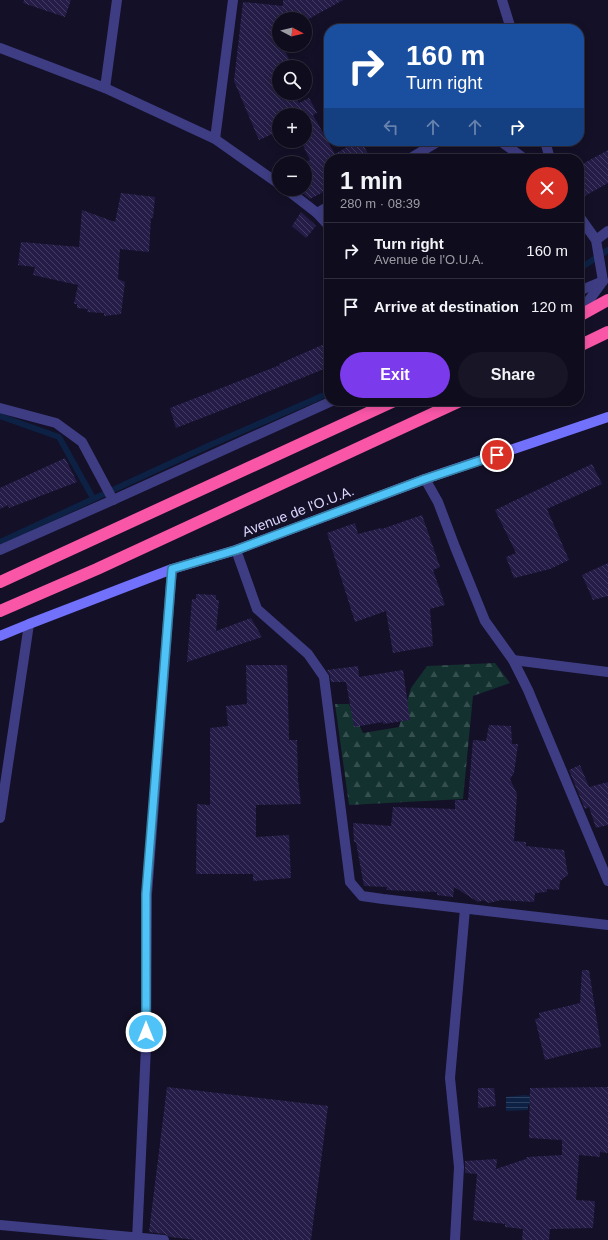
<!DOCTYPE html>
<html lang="en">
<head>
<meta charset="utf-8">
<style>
	:root { --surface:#0f0c1d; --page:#181526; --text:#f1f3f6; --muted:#9b9ba4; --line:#2f2c3b; --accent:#7c3aed }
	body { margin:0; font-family:Arial,sans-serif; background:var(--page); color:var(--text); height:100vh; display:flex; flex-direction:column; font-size:15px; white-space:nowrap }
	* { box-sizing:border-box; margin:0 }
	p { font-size:13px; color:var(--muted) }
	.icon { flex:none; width:22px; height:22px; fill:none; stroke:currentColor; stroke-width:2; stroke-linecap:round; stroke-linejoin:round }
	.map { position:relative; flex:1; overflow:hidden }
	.drawer { position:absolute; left:324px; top:154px; width:260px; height:252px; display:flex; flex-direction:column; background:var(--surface); border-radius:16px; box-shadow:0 2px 10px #0003,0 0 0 1px var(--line) }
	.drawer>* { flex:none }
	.hud { position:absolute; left:324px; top:24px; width:260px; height:122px; border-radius:16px; box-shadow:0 2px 10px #0003,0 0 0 1px var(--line); background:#1a4fa0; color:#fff; overflow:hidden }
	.needle { width:26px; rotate:97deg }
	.fabs { position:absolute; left:272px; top:12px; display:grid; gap:8px }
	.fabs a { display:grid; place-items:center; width:40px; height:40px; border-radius:50%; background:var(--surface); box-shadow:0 2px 10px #0003,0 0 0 1px var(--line); font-size:20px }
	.pin { position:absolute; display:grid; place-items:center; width:34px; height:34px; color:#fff; margin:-17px; border:2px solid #fff; border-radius:50%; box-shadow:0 1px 4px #0007 }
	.me { position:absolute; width:44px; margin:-22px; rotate:0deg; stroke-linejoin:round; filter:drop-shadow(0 0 3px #0008) }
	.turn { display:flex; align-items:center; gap:14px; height:84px; padding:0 16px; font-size:18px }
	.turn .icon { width:52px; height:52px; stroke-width:2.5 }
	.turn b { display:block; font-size:28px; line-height:34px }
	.lanes { display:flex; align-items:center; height:38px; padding:0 16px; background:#0003; justify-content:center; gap:20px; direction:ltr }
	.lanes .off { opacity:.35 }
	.round { display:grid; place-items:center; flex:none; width:42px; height:42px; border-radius:21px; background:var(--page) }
	.head { display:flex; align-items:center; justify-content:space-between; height:68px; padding:0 16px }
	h1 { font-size:24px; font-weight:600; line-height:30px }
	.action { display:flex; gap:8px; margin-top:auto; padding:8px 16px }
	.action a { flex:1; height:46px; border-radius:24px; background:var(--accent); color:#fff; font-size:16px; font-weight:600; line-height:46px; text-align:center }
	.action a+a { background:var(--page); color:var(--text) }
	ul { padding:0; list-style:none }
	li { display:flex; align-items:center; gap:12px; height:56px; padding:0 16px; border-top:1px solid var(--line) }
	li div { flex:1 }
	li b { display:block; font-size:15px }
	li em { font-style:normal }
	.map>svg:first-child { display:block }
	.forest { fill:url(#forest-firs) }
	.water { fill:url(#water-rules) }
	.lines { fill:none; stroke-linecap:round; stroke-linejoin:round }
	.stream { stroke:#0c2144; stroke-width:6 }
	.building { fill:url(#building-back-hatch) }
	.street { stroke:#3e3d84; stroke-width:10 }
	.secondary { stroke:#7271fb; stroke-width:10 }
	.highway { stroke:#fa56a8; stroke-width:12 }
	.route-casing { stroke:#337fa1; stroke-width:10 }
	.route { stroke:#4fc3f7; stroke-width:7 }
	.labels { text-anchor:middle; stroke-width:4; stroke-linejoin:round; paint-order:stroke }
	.street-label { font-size:14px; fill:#dbd7fe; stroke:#141027 }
</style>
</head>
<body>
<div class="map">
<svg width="608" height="1240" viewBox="0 0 608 1240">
	<defs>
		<pattern id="forest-firs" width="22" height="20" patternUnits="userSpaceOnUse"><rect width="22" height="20" fill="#13312f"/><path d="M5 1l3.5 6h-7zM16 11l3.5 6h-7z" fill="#354e4e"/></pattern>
		<pattern id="water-rules" width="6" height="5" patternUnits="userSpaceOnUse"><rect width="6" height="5" fill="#0c2144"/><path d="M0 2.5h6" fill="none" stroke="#2f4060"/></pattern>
		<pattern id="building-back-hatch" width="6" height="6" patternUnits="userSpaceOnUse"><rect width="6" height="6" fill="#251d47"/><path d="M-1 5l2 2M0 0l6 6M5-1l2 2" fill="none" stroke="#443d63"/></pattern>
	</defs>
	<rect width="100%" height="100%" fill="#141027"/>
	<path class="forest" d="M495,663L510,683L473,696L463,799L349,805L335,704H349L363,733L399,727L411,688L427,666Z"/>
	<path class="water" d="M525,1095L532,1096V1104L528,1105V1110L506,1111V1097Z"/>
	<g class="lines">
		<g class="stream">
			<path d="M579,269L608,250"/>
			<path d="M0,416L59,437L93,498"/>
			<path d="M0,542L208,446L329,393"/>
		</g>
	</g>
	<g class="building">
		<path d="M24,0H71L65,17L23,3Z"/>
		<path d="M283,0H343L305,21V19H279V36L278,37L279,45H282L293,67H279V93H294L299,103L309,98L317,113L313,115L335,154L357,141H361L371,159H329V189L310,199L297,189H305L304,163L310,160L301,141H305V115H279V131L259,140L234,81L243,2L283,6Z"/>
		<path d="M608,150V183L583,197L579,187V166Z"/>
		<path d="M121,193L155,197L153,218H151L149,252L120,249L118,279L125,282L121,314L104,316V313L87,312L88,309L77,308V304H74L78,285L33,275L35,267L18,265L21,242L79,247L82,210L115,222Z"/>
		<path d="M301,212L316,226L306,238L292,226Z"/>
		<path d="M329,342V367L235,405L176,428L170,408L280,365L279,364Z"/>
		<path d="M65,458L77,482L9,508L8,505L0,509V488Z"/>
		<path d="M592,464L602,484L547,509L569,560L550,569L514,578L506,557L516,553L495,510Z"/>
		<path d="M422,515L440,567L433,570L445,605L430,609L433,646L393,653L386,611L355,622L327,533L355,523L358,534L381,528L382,529Z"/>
		<path d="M608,563V596L593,600L582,575Z"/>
		<path d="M196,594L216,595V600H219L216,631L251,618L262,637L187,662L192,599H196Z"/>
		<path d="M246,665H287L289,740H297L298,780L301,804L256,805V837L289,835L291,878L253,881V874H196L197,804L210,805V728L228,726L226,706L247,704Z"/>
		<path d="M358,666L359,677L403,670L410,720L383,724V722L354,727L346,682H331L330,676L327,670Z"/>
		<path d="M489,725L511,726L512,744H518L514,773L510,779L517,794L514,841L526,842V846L564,850L568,875L560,881L559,890L547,889V892L535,893L534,902L501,900L489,903L483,900L478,902L454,887L453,897L437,895V892L386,890L387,887L364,886L356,842H354L353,823L391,826L393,807L455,809V800H468L473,740L486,741Z"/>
		<path d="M580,765L589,787L608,782V825L596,828L589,807L585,809L569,770Z"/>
		<path d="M582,970H589L601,1047L588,1049L545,1060L535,1019L540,1018L539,1013L580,1003Z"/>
		<path d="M167,1087L328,1106L311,1240H196L170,1237L165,1234L149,1232Z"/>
		<path d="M608,1087V1153L600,1152V1157L579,1155L576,1200L595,1201L593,1228L550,1229L549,1240H522L523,1229L505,1227V1224L473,1220L477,1174L465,1173V1161L497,1159L496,1169L526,1159L527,1157L562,1155V1140L529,1138L530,1088Z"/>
		<path d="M478,1088H494L496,1106L478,1108Z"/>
	</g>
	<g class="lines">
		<g class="street">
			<path d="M502,0L511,29"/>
			<path d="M0,48L105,88L215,139L279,184"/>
			<path d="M105,88L117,0"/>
			<path d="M215,139L233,0"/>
			<path d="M500,141L525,159"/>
			<path d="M545,141L550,159"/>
			<path d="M409,159L439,141"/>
			<path d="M286,189L317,213L329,226"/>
			<path d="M317,213L329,206"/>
			<path d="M579,216L596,240L603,281L579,314"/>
			<path d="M596,240L608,231"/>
			<path d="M579,291L603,281"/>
			<path d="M0,408L56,423L82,442L113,500"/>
			<path d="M425,479L438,502L455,547L485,621L513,660L528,690L608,881"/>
			<path d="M0,550L113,500L332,401"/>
			<path d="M236,550L257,609L308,654L324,677L350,882L362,896L383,899L608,925"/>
			<path d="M513,660L608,672"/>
			<path d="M0,818L29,624"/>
			<path d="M0,1225L164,1240"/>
			<path d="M137,1240L146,1047L147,894L172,569"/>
			<path d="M455,1240L459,1167L450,1078L465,909"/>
		</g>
		<path class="secondary" d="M0,636L29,624L172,569L236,550L425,479L608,417"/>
		<g class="highway">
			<path d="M579,316L608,300"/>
			<path d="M579,346L608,332"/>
			<path d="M0,582L394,401"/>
			<path d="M0,611L97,569L460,401"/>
		</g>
	</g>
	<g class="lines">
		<g class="route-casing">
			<path id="route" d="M146,1032V894L172,569L236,550L425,479L497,455"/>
		</g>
		<use href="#route" class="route"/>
	</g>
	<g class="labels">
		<g class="street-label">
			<text transform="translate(298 511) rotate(-21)" y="5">Avenue de l'O.U.A.</text>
		</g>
	</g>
</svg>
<div class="fabs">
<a><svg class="needle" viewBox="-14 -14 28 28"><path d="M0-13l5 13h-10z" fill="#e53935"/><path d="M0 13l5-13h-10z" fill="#9b9ba4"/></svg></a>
<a><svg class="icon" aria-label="search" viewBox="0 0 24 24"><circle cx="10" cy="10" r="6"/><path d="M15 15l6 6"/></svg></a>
<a>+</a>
<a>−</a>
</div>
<div class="pin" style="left:497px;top:455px;background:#d93025"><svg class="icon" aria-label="arrive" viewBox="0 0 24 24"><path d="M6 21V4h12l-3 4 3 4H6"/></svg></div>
<svg class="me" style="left:146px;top:1032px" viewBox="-20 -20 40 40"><circle r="17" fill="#4fc3f7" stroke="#fff" stroke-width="3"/><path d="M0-11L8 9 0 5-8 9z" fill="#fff"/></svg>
<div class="hud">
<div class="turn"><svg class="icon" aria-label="right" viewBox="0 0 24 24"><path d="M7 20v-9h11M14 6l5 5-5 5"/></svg><div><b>160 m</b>Turn right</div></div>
<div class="lanes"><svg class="icon off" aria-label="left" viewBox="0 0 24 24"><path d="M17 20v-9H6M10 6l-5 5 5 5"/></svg><svg class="icon off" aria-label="ahead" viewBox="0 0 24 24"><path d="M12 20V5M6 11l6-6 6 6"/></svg><svg class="icon off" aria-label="ahead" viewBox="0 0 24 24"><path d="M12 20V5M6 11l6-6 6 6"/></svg><svg class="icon" aria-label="right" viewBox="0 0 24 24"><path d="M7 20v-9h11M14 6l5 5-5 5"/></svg></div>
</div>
<section class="drawer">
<div class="head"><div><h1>1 min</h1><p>280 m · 08:39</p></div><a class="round" style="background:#d93025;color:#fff"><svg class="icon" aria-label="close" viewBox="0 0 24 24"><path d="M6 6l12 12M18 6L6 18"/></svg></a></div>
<ul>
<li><svg class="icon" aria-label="right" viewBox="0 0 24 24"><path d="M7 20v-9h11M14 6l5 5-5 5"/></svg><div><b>Turn right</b><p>Avenue de l'O.U.A.</p></div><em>160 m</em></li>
<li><svg class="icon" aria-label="arrive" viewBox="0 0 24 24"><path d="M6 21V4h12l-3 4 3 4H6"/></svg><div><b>Arrive at destination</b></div><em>120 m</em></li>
</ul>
<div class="action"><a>Exit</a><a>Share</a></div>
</section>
</div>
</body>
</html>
